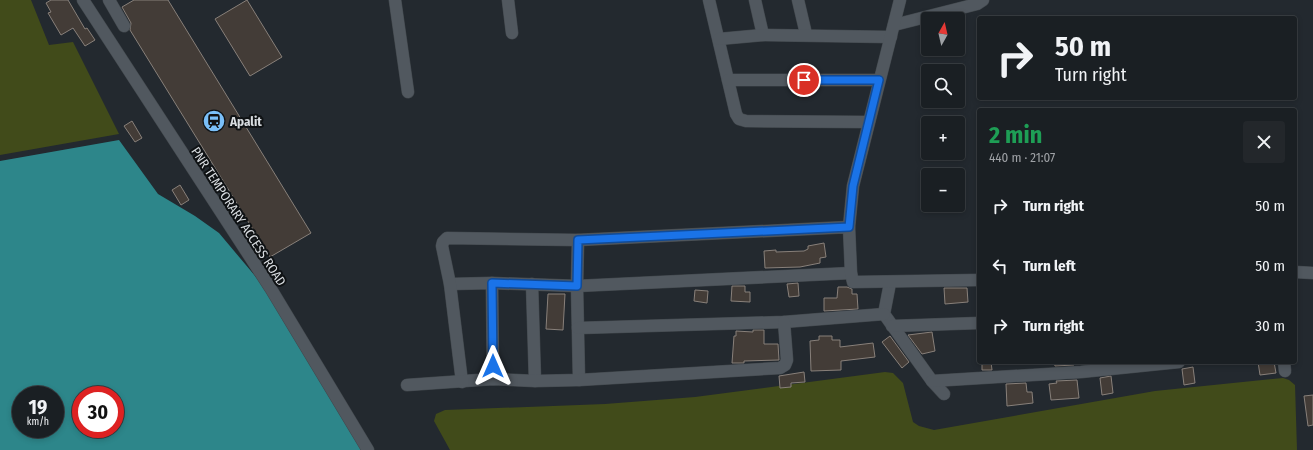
<!DOCTYPE html>
<html lang="en">
<head>
<meta charset="utf-8">
<style>
	:root { --surface:#1a1f23; --page:#23272b; --text:#f1f3f6; --muted:#9fa2a6; --line:#383d41 }
	body { margin:0; font-family:"Fira Sans Condensed",sans-serif; background:var(--page); color:var(--text); height:100vh; display:flex; flex-direction:column; font-size:15px; white-space:nowrap }
	* { box-sizing:border-box; margin:0 }
	p { font-size:13px; color:var(--muted) }
	.icon { flex:none; width:22px; height:22px; fill:none; stroke:currentColor; stroke-width:2; stroke-linecap:round; stroke-linejoin:round }
	.map { position:relative; flex:1; overflow:hidden }
	.drawer { position:absolute; left:977px; top:108px; width:320px; height:256px; display:flex; flex-direction:column; background:var(--surface); border-radius:4px; box-shadow:0 2px 6px #0003,0 0 0 1px var(--line) }
	.drawer>* { flex:none }
	.guide { position:absolute; left:977px; top:16px; width:320px; height:84px; border-radius:4px; box-shadow:0 2px 6px #0003,0 0 0 1px var(--line); background:#1a1f23; color:var(--text); overflow:hidden }
	.needle { width:26px; rotate:8deg }
	.buttons { position:absolute; left:921px; top:12px; display:grid; gap:8px }
	.buttons a { display:grid; place-items:center; width:44px; height:44px; border-radius:4px; background:var(--surface); box-shadow:0 2px 6px #0003,0 0 0 1px var(--line); font-size:20px }
	.speed { position:absolute; left:12px; top:386px; display:flex; gap:8px; font-size:20px; font-weight:700; text-align:center }
	.speed>* { display:grid; place-content:center; width:52px; height:52px; border-radius:50%; background:var(--surface); box-shadow:0 2px 6px #0003,0 0 0 1px var(--line); line-height:1 }
	.speed small { font-size:10px; font-weight:400 }
	.speed .limit { border:6px solid #d22; background:#fff; color:#111 }
	.pin { position:absolute; display:grid; place-items:center; width:34px; height:34px; color:#fff; margin:-17px; border:2px solid #fff; border-radius:50%; box-shadow:0 1px 4px #0007 }
	.me { position:absolute; width:44px; margin:-22px; rotate:0deg; stroke-linejoin:round; filter:drop-shadow(0 0 3px #0008) }
	.turn { display:flex; align-items:center; gap:14px; height:84px; padding:0 12px; font-size:18px }
	.turn .icon { width:52px; height:52px; stroke-width:2.5 }
	.turn b { display:block; font-size:28px; line-height:34px }
	.round { display:grid; place-items:center; flex:none; width:42px; height:42px; border-radius:4px; background:var(--page) }
	.overview { display:flex; align-items:center; justify-content:space-between; height:68px; padding:0 12px }
	h1 { font-size:24px; font-weight:700; line-height:30px; color:#1e9e55 }
	ul { padding:0; list-style:none }
	li { display:flex; align-items:center; gap:12px; height:60px; padding:0 12px }
	li div { flex:1 }
	li b { display:block; font-size:15px }
	li em { font-style:normal }
	.map>svg:first-child { display:block }
	.green { fill:#414b1a }
	.water { fill:#2d868a; fill-rule:evenodd }
	.building { fill:#433c37; stroke:#88807a }
	.lines { fill:none; stroke-linecap:round; stroke-linejoin:round }
	.minor-casing { stroke:#41474c; stroke-width:13 }
	.minor { stroke:#51585f; stroke-width:12 }
	.route-casing { stroke:#114b97; stroke-width:10 }
	.route { stroke:#1a73e8; stroke-width:7 }
	.labels { text-anchor:middle; stroke-width:4; stroke-linejoin:round; paint-order:stroke }
	.poi-label { font-size:13px; font-weight:bold; fill:#d9dde1; stroke:#0f1214; text-anchor:start }
	.street-label { font-size:13px; fill:#d9dde1; stroke:#0f1214 }
</style>
</head>
<body>
<div class="map">
<svg width="1313" height="450" viewBox="0 0 1313 450">
	<rect width="100%" height="100%" fill="#23292f"/>
	<g class="green">
		<path d="M0,0H31L49,45L73,42L119,134L0,155Z"/>
		<path d="M885,372L893,373L903,383L913,422L919,426L934,430L1155,391L1283,378L1289,380L1295,385L1297,450H450L434,421L436,414L445,410L605,404L695,397Z"/>
	</g>
	<path class="water" d="M119,140L158,194L195,216L219,233L308,339L370,450H0V161ZM21,395H55V429H21ZM81,395H115V429H81Z"/>
	<g class="building">
		<path d="M51,0H68L85,29L87,28L95,40L85,46L73,28L61,35L48,13L51,12L46,3Z"/>
		<path d="M134,0H168L311,233L270,257L130,30L131,23L122,7Z"/>
		<path d="M247,0L282,57L250,76L215,19Z"/>
		<path d="M132,121L142,138L135,142L124,126Z"/>
		<path d="M180,185L189,200L181,205L172,190Z"/>
		<path d="M824,243L826,257L820,258V263L800,267L765,268L764,251L776,250V252L804,251L808,249V246Z"/>
		<path d="M798,283L799,296L789,297L787,284Z"/>
		<path d="M732,286H745V292H750V302L731,301Z"/>
		<path d="M838,287H847L852,289V294H857L858,309L824,311V298H837Z"/>
		<path d="M944,288H967L968,302L945,304Z"/>
		<path d="M695,290L708,291L707,303L694,301Z"/>
		<path d="M548,294H565L563,330L546,329Z"/>
		<path d="M753,330H764V344H778L779,360L744,361V363H732L734,336H736V331L753,332Z"/>
		<path d="M932,332L935,351L922,354L908,335Z"/>
		<path d="M819,336H832V340H840V347L873,343L875,357L841,361V370L811,371L810,341L819,340Z"/>
		<path d="M890,336L909,362L902,368L882,342Z"/>
		<path d="M982,362H991L992,370H982Z"/>
		<path d="M1054,362H1073L1074,365L1055,366Z"/>
		<path d="M1258,362H1274L1276,373L1260,375Z"/>
		<path d="M1193,367L1195,383L1184,385L1182,369Z"/>
		<path d="M804,372L805,382L791,383V387L780,388L779,376Z"/>
		<path d="M1111,376L1113,393L1102,395L1100,378Z"/>
		<path d="M1077,380L1079,398L1051,400L1049,384L1057,383L1056,381Z"/>
		<path d="M1026,383L1027,392H1032L1033,403L1007,406L1006,384Z"/>
		<path d="M1313,395V425L1308,426L1304,396Z"/>
	</g>
	<g class="lines">
		<g class="minor-casing">
			<g id="minor">
				<path d="M83,0L271,289L368,450"/>
				<path d="M109,0L124,26"/>
				<path d="M395,0L408,92"/>
				<path d="M508,0L512,33"/>
				<path d="M709,0L736,114L739,119L746,121L868,122"/>
				<path d="M755,0L763,35"/>
				<path d="M798,0L806,34"/>
				<path d="M894,25L977,4L983,0"/>
				<path d="M719,39L763,35L891,37"/>
				<path d="M728,80H879"/>
				<path d="M849,227L853,186L900,0"/>
				<path d="M578,240L577,286L579,380"/>
				<path d="M1295,272L1313,273"/>
				<path d="M492,283L493,379"/>
				<path d="M890,283L884,314L932,381L944,394"/>
				<path d="M450,284L492,283L577,286L851,273"/>
				<path d="M532,284L535,381"/>
				<path d="M892,326L979,323"/>
				<path d="M578,328L784,322L884,314"/>
				<path d="M1284,362L1285,371"/>
				<path d="M932,381L1081,372L1179,362"/>
				<path d="M462,382L450,284L442,246L443,242L447,238L578,240L849,227L851,273L853,282L979,280"/>
				<path d="M407,385L493,379L535,381L579,380L780,368L785,365L787,360L784,322"/>
			</g>
		</g>
		<use href="#minor" class="minor"/>
	</g>
	<g class="lines">
		<g class="route-casing">
			<path id="route" d="M493,366L492,283L577,286L578,240L849,227L853,186L879,80H804"/>
		</g>
		<use href="#route" class="route"/>
	</g>
	<defs>
		<g id="station-disc" transform="scale(1.15)"><circle r="9.5" fill="#7abff8" stroke="#0f1214"/><path d="M-3-6H3Q5-6 5-4V2Q5 4 3 4L4.5 6H3L1.5 4h-3L-3 6H-4.5L-3 4Q-5 4-5 2V-4Q-5-6-3-6ZM-3.5-4v3h7v-3ZM-3.5 1v1.5H-2V1ZM2 1v1.5H3.5V1Z" fill="#111"/></g>
	</defs>
	<g fill-rule="evenodd">
		<use href="#station-disc" x="214" y="121"/>
	</g>
	<g class="labels">
		<g class="poi-label">
			<text x="230" y="126">Apalit</text>
		</g>
		<g class="street-label">
			<text transform="translate(239 216) rotate(57)" y="5">PNR TEMPORARY ACCESS ROAD</text>
		</g>
	</g>
</svg>
<div class="buttons">
<a><svg class="needle" viewBox="-14 -14 28 28"><path d="M0-13l5 13h-10z" fill="#e53935"/><path d="M0 13l5-13h-10z" fill="#9fa2a6"/></svg></a>
<a><svg class="icon" aria-label="search" viewBox="0 0 24 24"><circle cx="10" cy="10" r="6"/><path d="M15 15l6 6"/></svg></a>
<a>+</a>
<a>−</a>
</div>
<div class="speed"><div>19<small>km/h</small></div><div class="limit">30</div></div>
<div class="pin" style="left:804px;top:80px;background:#d93025"><svg class="icon" aria-label="arrive" viewBox="0 0 24 24"><path d="M6 21V4h12l-3 4 3 4H6"/></svg></div>
<svg class="me" style="left:493px;top:366px" viewBox="-20 -20 40 40"><path d="M0-17L14 15 0 8-14 15z" fill="#1a73e8" stroke="#fff" stroke-width="4"/></svg>
<div class="guide">
<div class="turn"><svg class="icon" aria-label="right" viewBox="0 0 24 24"><path d="M7 20v-9h11M14 6l5 5-5 5"/></svg><div><b>50 m</b>Turn right</div></div>
</div>
<section class="drawer">
<div class="overview"><div><h1>2 min</h1><p>440 m · 21:07</p></div><a class="round"><svg class="icon" aria-label="close" viewBox="0 0 24 24"><path d="M6 6l12 12M18 6L6 18"/></svg></a></div>
<ul>
<li><svg class="icon" aria-label="right" viewBox="0 0 24 24"><path d="M7 20v-9h11M14 6l5 5-5 5"/></svg><div><b>Turn right</b></div><em>50 m</em></li>
<li><svg class="icon" aria-label="left" viewBox="0 0 24 24"><path d="M17 20v-9H6M10 6l-5 5 5 5"/></svg><div><b>Turn left</b></div><em>50 m</em></li>
<li><svg class="icon" aria-label="right" viewBox="0 0 24 24"><path d="M7 20v-9h11M14 6l5 5-5 5"/></svg><div><b>Turn right</b></div><em>30 m</em></li>
</ul>
</section>
</div>
</body>
</html>
